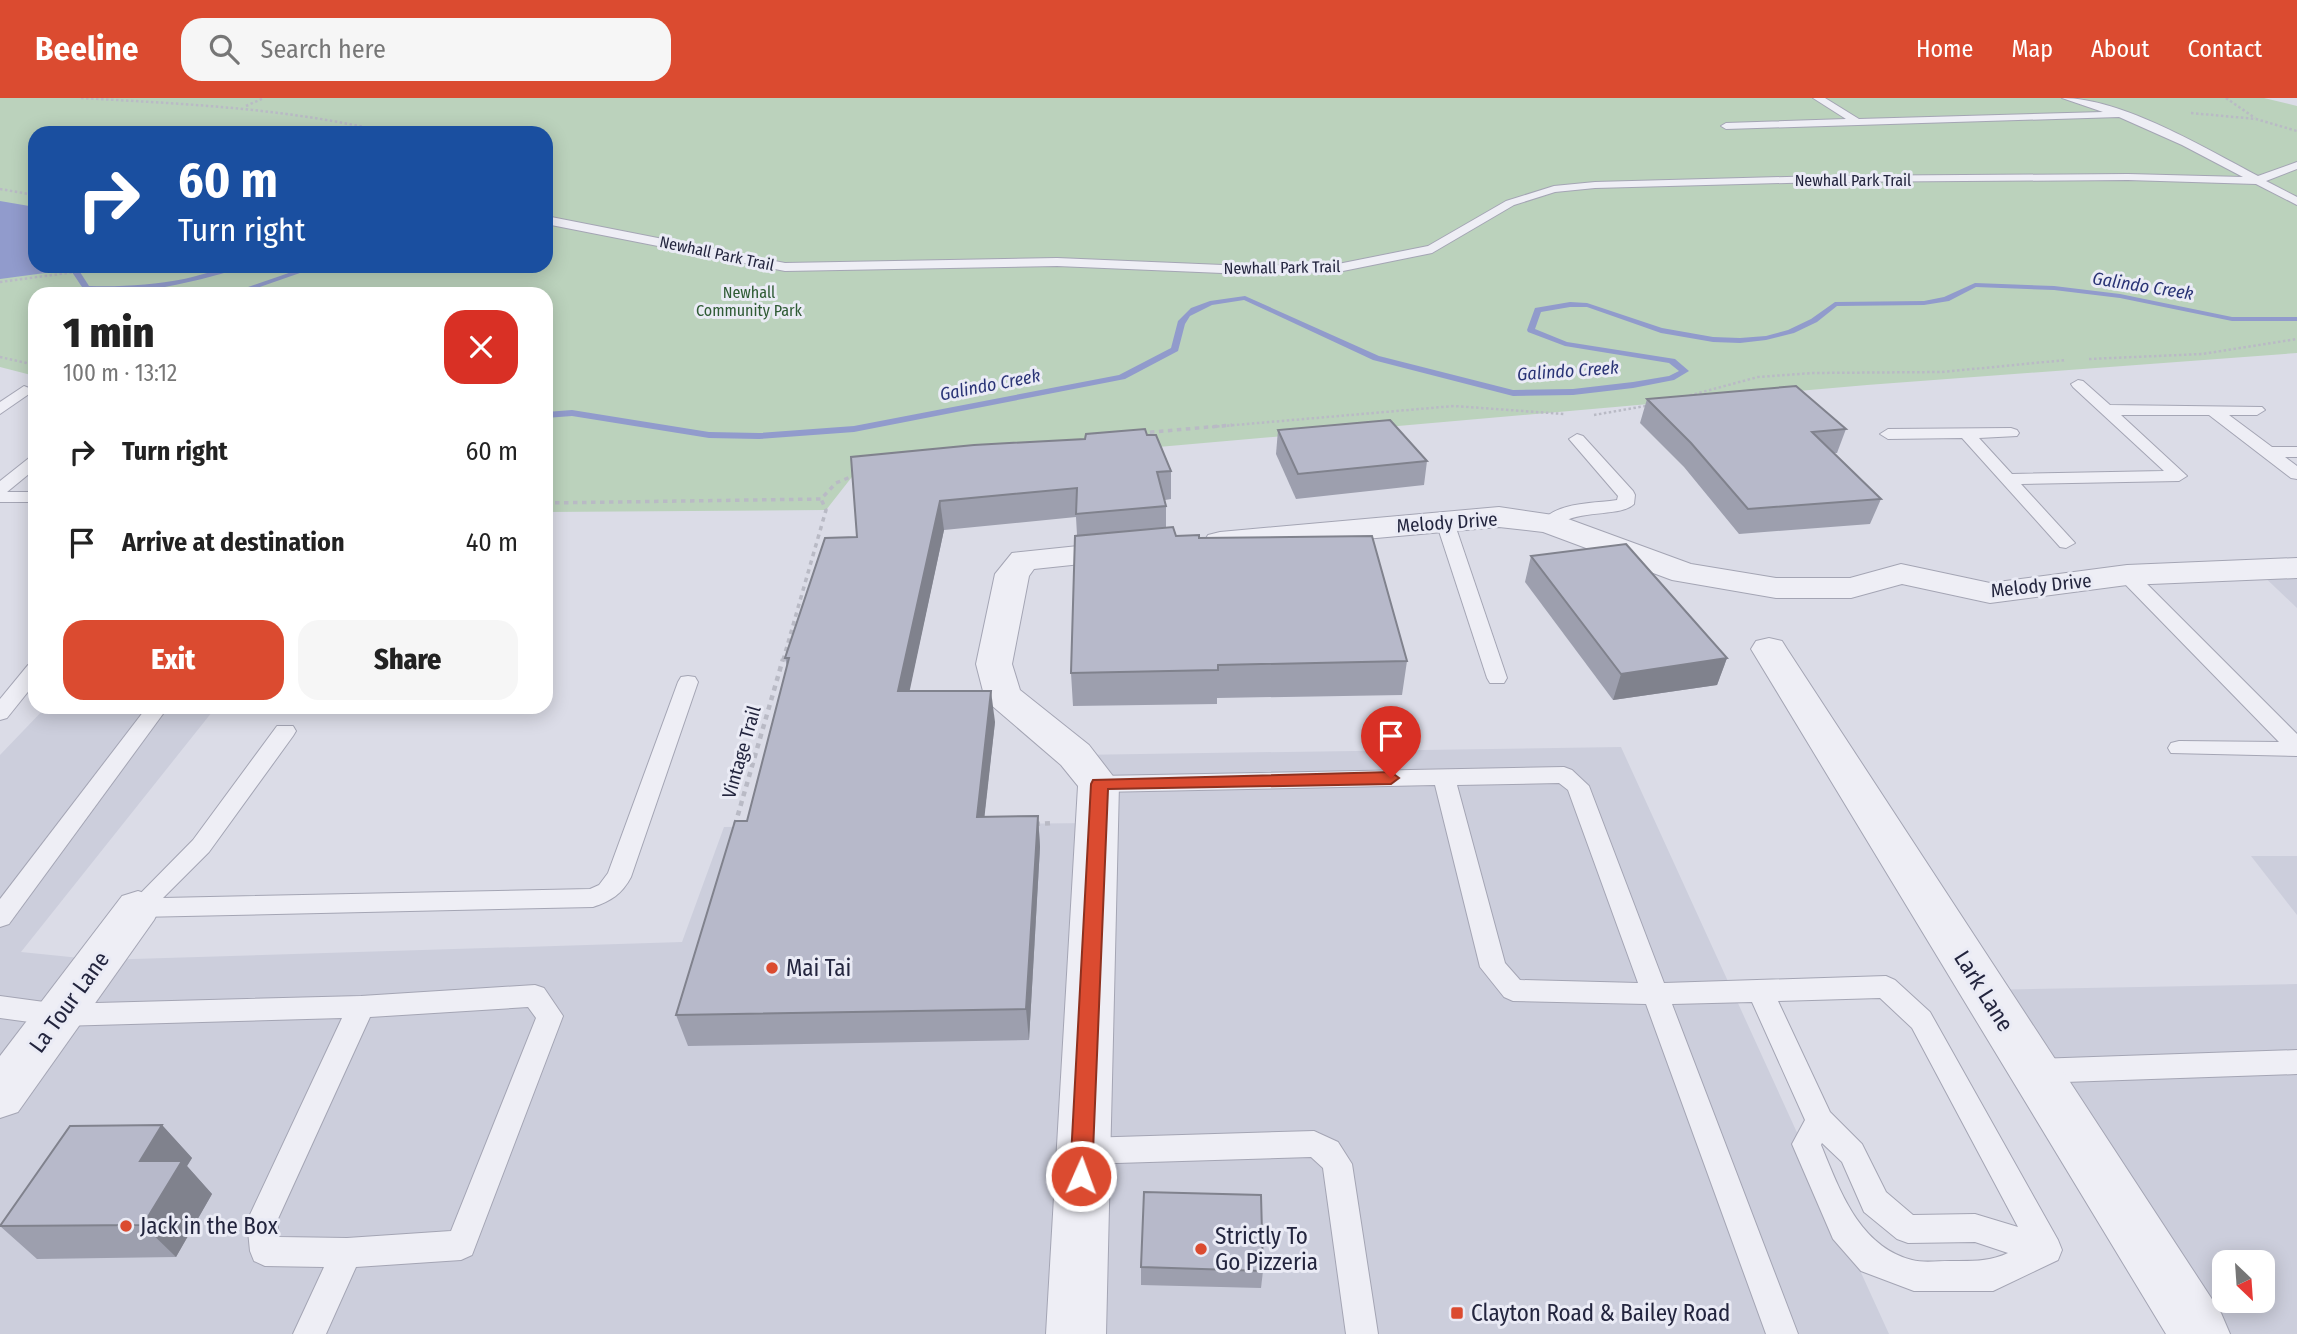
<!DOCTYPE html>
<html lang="en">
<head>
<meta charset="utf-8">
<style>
	:root { --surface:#fff; --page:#f6f6f6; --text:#222; --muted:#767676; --accent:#db4b30 }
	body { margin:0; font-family:"Fira Sans Condensed",sans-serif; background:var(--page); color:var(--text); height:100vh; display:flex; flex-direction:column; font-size:26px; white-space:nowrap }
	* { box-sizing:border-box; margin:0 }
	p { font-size:23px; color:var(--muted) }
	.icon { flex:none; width:38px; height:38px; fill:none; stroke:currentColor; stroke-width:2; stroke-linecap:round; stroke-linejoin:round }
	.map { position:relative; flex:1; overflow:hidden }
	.panel { position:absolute; left:28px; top:189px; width:525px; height:427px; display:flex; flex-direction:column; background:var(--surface); border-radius:21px; box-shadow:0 4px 18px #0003 }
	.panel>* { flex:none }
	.top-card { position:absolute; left:28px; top:28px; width:525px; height:147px; border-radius:21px; box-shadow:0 4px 18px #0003; background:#1a4fa0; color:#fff; overflow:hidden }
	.needle { width:46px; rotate:155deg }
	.fabs { position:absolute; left:2212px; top:1152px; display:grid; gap:14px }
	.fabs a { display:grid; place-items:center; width:63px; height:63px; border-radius:14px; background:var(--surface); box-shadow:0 4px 18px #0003; font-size:35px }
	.pin { position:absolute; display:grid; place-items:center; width:60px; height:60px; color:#fff; margin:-72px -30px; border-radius:50% 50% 50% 0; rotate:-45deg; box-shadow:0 0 7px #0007 }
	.pin .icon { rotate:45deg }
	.me { position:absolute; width:77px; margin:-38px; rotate:2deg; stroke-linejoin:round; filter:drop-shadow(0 0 5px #0008) }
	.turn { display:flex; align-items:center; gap:24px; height:147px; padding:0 35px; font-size:32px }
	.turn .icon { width:91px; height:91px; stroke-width:2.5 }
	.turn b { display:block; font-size:49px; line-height:60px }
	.round { display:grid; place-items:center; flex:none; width:74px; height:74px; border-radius:21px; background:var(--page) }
	.headline { display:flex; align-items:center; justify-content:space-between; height:119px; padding:0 35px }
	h1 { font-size:42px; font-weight:800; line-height:52px }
	.cta { display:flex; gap:14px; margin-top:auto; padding:14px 35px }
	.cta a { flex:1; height:80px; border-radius:21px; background:var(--accent); color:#fff; font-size:28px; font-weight:800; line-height:80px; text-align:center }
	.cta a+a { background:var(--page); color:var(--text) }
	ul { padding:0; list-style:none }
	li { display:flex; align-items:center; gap:21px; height:91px; padding:0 35px }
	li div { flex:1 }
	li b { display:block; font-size:26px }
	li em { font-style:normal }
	header { display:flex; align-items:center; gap:42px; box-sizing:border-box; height:98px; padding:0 35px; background:var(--accent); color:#fff }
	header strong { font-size:33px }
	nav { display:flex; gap:38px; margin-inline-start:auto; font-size:24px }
	.search { width:490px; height:63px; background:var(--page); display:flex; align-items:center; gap:18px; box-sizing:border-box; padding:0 24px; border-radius:21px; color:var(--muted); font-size:26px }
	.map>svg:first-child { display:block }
	.built { fill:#cccedc; fill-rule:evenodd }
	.green { fill:#bbd2bc; fill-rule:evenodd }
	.water { fill:#919bcc }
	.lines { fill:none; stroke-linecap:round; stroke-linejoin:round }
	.stream { fill:#919bcc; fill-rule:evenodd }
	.service-casing { stroke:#a4a5b4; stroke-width:2 }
	.minor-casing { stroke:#a4a5b4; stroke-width:2 }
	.path-far2 { stroke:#b9bac5; stroke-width:2.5; stroke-dasharray:2.5 2.5; stroke-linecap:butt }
	.path-far1 { stroke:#b9bac5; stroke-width:3.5; stroke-dasharray:4.5 4.5; stroke-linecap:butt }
	.path { stroke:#b9bac5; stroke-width:4.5; stroke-dasharray:5 5; stroke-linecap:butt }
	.service { fill:#eeeef5; fill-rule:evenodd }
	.minor { fill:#eeeef5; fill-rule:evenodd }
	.wall { fill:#9d9fae }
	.shaded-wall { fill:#80828d }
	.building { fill:#b7b9ca; stroke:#80828d; stroke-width:2 }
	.route { fill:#db4b30; stroke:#8e311f; stroke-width:2 }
	.poi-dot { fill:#db4b30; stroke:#eaebf5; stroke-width:2.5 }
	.labels { text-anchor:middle; stroke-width:6; stroke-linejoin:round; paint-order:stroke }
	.far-street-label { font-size:16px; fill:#23253e; stroke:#eaebf5 }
	.far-park-label { font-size:16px; fill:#2f5b35; stroke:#eaebf5 }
	.far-water-label { font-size:18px; font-style:italic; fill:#2a3476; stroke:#eaebf5 }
	.street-label { font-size:19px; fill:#23253e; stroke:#eaebf5 }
	.near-poi-label { font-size:23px; fill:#23253e; stroke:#eaebf5; text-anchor:start }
	.near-street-label { font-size:23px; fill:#23253e; stroke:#eaebf5 }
</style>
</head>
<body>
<header>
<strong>Beeline</strong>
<div class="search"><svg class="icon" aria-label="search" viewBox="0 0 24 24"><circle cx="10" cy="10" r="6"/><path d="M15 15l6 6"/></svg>Search here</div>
<nav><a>Home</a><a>Map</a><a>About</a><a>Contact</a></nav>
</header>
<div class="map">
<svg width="2297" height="1236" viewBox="0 0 2297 1236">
	<rect width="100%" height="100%" fill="#dbdce7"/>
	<g class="built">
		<path d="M2255,470H2297V510Z"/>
		<path d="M46,609H216L21,854L100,862L682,844L724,729L1097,725L1075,657L1621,649L1889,1236H0V657Z"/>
		<path d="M2251,758H2297V817Z"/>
		<path d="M2297,886V1236H2199L1983,892ZM2224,1164H2263V1202H2224Z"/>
	</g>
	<path class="green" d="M0,0H2264L2297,8V255L1867,287L861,375H855L826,412L546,414V196H35V278L0,269ZM35,35H546V168H35Z"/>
	<path class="water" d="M0,103L35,109V168H97L0,181Z"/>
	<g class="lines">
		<g class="stream">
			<path d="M74,168H82L83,171L80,174L89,188C121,189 153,187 184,181C204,177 223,168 244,168C235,173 223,175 213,178C172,189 127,198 84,192L72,174L75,171Z"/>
			<path d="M309,168H320L240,196H228Z"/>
			<path d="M1975,185L2054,188L2120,196L2232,219H2297V223H2232L2120,200L2054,192L1976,189L1949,203L1924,207L1837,208L1817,224L1794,235L1766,242L1740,245L1713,244L1661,235L1587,209H1570L1541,214L1535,231L1567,244L1675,261L1689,273L1674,282L1633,290L1573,297L1513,298L1373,262L1244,202L1212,207L1190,218L1185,226L1178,253L1125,281L854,334L759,341L709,340L572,318L546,320V314L572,312L709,334L759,335L854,328L1119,277L1171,250L1178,223L1191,210L1210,203L1245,198L1379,258L1513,292L1573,291L1633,284L1669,278L1679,273L1669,265L1565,248L1528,234L1527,232L1535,210L1570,204L1587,205L1662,230L1713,239L1740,240L1766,238L1788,232L1811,221L1835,204L1924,203L1944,199Z"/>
		</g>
		<g class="service-casing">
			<g id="service">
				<path d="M1813,0H1825L1859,21L2103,14L2062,0C2122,0 2205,50 2258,78L2297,64V71L2266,83L2297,99V107L2256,86L2128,82L1822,84L1595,90L1555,94L1514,107L1432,155L1338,174L1246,176L1057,168L785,173L546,126V118L785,165L1057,160L1246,168L1338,166L1428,148L1506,103L1554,88L1595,84L1822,78L2128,76L2243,79L2182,47L2119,19L1726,31L1721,28L1726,25L1846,21Z"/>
				<path d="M2078,282L2083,283L2110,307L2262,309L2265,312L2257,317H2229L2272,349H2297V359H2285L2297,368V381L2291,380L2209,317H2121L2187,378L2179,383L2021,386L2075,445L2066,450L2060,449L1962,340L1888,341L1880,336L1888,331L2011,330L2017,332L2019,335L2017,338L1979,340L2012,376L2164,373L2073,289L2071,286Z"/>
				<path d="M24,288L29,290L32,293L29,296L0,316V304Z"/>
				<path d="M1577,336L1583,338L1633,393L1635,397L1634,406C1620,420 1577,410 1555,429H1543L1540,425C1558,403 1592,406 1617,402L1618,398L1569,341Z"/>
				<path d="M35,358V371L7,394H35V404H0V383L29,360Z"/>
				<path d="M1445,419L1454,424L1507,580L1504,585H1490L1487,580L1436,424Z"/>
				<path d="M2127,471L2134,473L2297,636V658L2171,655L2168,650L2171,645L2179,643L2279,644L2120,481L2118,477L2120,473Z"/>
				<path d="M35,565V585L7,620L0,622V601L28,567Z"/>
				<path d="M688,578L695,579L698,584L631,779C622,796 611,803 593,809L138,819L129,817L126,810L193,742L277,628H293L296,633L293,638L209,754L163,800L590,791L599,787L608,775L678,584L681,579Z"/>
				<path d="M147,609H168L9,826L0,829V801Z"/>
				<path d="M1564,669L1572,672L1589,688L1664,885L1886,878L1895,882L1930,914L2058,1142L2062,1152L2058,1162L1993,1193H1914L1861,1173L1833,1141L1792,1046L1805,1022L1752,904L1672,906L1798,1236H1766L1646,906L1513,903L1504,899L1480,869L1435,687L1099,694L1091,691L1088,686L1091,681L1099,678ZM1559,685L1568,692L1638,885L1520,882L1505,865L1457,687ZM1880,900L1912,930L2018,1129L1975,1116L1913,1117L1886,1094L1862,1046L1830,1014L1778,903ZM1822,1045L1842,1064L1864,1114L1897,1141L1908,1145L1975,1144L2008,1155C1989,1164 1971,1163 1950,1163C1938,1163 1923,1165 1912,1162C1859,1148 1840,1093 1821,1047Z"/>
				<path d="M535,887L544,890L563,918L472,1157L461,1162L356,1169L326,1236H293L324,1169L265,1168L254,1163L250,1153L247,1123L342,920L59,928L0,920V898L59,906L361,898ZM528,909L536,920L451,1133L347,1140L279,1139L277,1123L370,919Z"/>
				<path d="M2297,952V976L2036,985L2026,981L2022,973L2026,965L2036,961Z"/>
				<path d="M1314,1033L1338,1044L1352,1066L1378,1236H1346L1323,1070L1311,1059L1084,1066L1074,1062L1070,1053L1074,1044L1084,1040Z"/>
			</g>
		</g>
		<g class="minor-casing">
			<g id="minor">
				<path d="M1499,409L1560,418L1691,466L1776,480H1850L1901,466L1990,485L2127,467L2297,460V480L2127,487L1990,505L1902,486L1851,500H1776L1672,482L1543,434L1499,429L1220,454L1208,451L1204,444L1208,437L1220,434Z"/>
				<path d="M1126,443L1138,446L1142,453L1138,460L1034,471L1029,478L1012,566L1020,592L1089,647L1119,686L1106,1236H1046L1078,688L1061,667L990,606L984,597L976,566L995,476L1012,455Z"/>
				<path d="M1769,540L1782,543L1787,551L2221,1215L2230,1236H2166L1751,551L1756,543Z"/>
				<path d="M138,793L154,798L160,810L154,822L18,1014L0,1020V958L122,798Z"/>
			</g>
		</g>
		<g class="path-far2">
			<path d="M81,0C185,6 288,10 390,35"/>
			<path d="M2226,0L2255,20"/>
			<path d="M246,8L264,0"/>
			<path d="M2191,15L2256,21L2297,33"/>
			<path d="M0,91L35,97"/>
			<path d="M0,184L120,168"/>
			<path d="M0,259L31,266"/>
			<path d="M2089,261L2202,256L2297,241"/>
			<path d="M1680,300L1758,279L1813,275L1942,274L2066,262"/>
			<path d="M1594,317L1651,307"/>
			<path d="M1212,329L1454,308L1564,316"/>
		</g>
		<g class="path-far1">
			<path d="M1141,335L1232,327"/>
			<path d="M546,405L821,401L836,385L855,377"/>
			<path d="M783,562L826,412L821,401"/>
		</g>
		<g class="path">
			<path d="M1035,726L1054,725"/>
			<path d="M735,727L783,561"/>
		</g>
		<use href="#service" class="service"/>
		<use href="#minor" class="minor"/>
	</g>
	<g class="wall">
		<path d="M1647,301L1846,331L1837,355H1834L1881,401L1870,426L1739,436L1684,369L1640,325Z"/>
		<path d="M1278,332L1427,363L1424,387L1296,401L1276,356Z"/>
		<path d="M1147,337L1171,373V401L1165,402L1166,408V430L1176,438L1199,440L1407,563L1402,597L1217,600V606L1073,608L1071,575L1077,437L1076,419L944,432L909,593L995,624L984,719L1038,718L1040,749L1029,942L688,948L676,917L747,723L787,569L785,560L857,439L851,359Z"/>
		<path d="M1531,458L1727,560L1717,587L1613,602L1525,484Z"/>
		<path d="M162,1027L192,1060L187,1068L212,1096L176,1159L37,1161L0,1128Z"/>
		<path d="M1141,1169L1263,1173L1261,1190L1141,1187Z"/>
	</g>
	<g class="shaded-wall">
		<path d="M940,403L944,432L903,624L898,593Z"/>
		<path d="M1727,560L1717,587L1613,602L1621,576Z"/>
		<path d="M991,593L995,624L981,750L977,719Z"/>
		<path d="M1038,718L1040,749L1029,942L1026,911Z"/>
		<path d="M162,1027L192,1060L187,1068L212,1096L176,1159L143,1127L140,1063Z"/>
	</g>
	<g class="building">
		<path d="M1796,288L1846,331L1812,334L1881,401L1748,411L1691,345L1647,301Z"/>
		<path d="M1390,322L1427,363L1298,376L1278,332Z"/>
		<path d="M1145,331L1147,337H1156L1171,373L1157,374L1166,408L1076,416L1077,390L940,403L898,593H991L977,719L1038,718L1026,911L676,917L735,723H747L789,560H785L825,440L857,439L851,359L974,347L1085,341L1086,336Z"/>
		<path d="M1173,429L1176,438L1199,437V440L1372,438L1407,563L1218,567V572L1071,575L1075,438Z"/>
		<path d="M1626,446L1727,560L1621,576L1531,458Z"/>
		<path d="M162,1027L140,1063H182L143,1127L0,1128L70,1028Z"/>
		<path d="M1144,1094L1261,1097L1263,1173L1141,1169Z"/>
	</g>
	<path class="route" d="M1391,674L1399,680L1391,686L1108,691L1092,1078L1089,1086L1081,1089L1073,1086L1070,1078L1091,686L1093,682Z"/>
	<g class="poi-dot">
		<circle cx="772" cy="870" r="7"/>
		<circle cx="126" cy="1128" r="7"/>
		<circle cx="1201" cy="1151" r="7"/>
		<rect x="1450" y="1208" width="14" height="14" rx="3.5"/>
	</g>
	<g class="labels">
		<g class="far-street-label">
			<text x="1853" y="88">Newhall Park Trail</text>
			<text transform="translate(717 155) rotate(12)" y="6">Newhall Park Trail</text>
			<text transform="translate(1282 169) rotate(-1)" y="6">Newhall Park Trail</text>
		</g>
		<g class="far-park-label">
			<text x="749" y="200">Newhall<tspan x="749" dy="18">Community Park</tspan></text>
		</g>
		<g class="far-water-label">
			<text transform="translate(2143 188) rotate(9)" y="6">Galindo Creek</text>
			<text transform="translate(1568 273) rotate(-4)" y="6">Galindo Creek</text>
			<text transform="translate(990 287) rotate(-11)" y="6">Galindo Creek</text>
		</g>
		<g class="street-label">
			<text transform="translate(1447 424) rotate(-4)" y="7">Melody Drive</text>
			<text transform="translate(2041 487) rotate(-6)" y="7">Melody Drive</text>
			<text transform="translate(741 654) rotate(-74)" y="7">Vintage Trail</text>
		</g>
		<g class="near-poi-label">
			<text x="786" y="878">Mai Tai</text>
			<text x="140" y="1136">Jack in the Box</text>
			<text x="1215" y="1146">Strictly To<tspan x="1215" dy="26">Go Pizzeria</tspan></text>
			<text x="1471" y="1223">Clayton Road &amp; Bailey Road</text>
		</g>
		<g class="near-street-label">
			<text transform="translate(1984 893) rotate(58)" y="8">Lark Lane</text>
			<text transform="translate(69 904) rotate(-54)" y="8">La Tour Lane</text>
		</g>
	</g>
</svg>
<div class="fabs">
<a><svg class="needle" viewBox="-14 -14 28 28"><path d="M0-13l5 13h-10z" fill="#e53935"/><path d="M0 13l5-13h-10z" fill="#767676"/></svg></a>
</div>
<div class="pin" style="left:1391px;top:680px;background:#d93025"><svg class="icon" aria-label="arrive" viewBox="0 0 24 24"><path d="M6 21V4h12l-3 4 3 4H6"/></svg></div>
<svg class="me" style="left:1081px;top:1078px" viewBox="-20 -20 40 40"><circle r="17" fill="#db4b30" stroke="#fff" stroke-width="3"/><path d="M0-11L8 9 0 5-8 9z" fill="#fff"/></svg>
<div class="top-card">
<div class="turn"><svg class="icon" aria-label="right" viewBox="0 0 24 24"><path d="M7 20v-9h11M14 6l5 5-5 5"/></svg><div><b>60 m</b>Turn right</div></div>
</div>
<section class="panel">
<div class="headline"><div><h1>1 min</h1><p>100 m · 13:12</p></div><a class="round" style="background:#d93025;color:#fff"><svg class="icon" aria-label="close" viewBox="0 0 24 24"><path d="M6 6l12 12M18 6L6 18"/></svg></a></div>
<ul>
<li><svg class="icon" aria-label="right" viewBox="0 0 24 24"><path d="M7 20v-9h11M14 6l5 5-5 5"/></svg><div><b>Turn right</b></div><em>60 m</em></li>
<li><svg class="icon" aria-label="arrive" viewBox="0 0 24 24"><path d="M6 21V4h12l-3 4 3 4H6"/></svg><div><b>Arrive at destination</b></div><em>40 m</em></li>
</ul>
<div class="cta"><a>Exit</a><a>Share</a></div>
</section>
</div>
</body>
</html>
